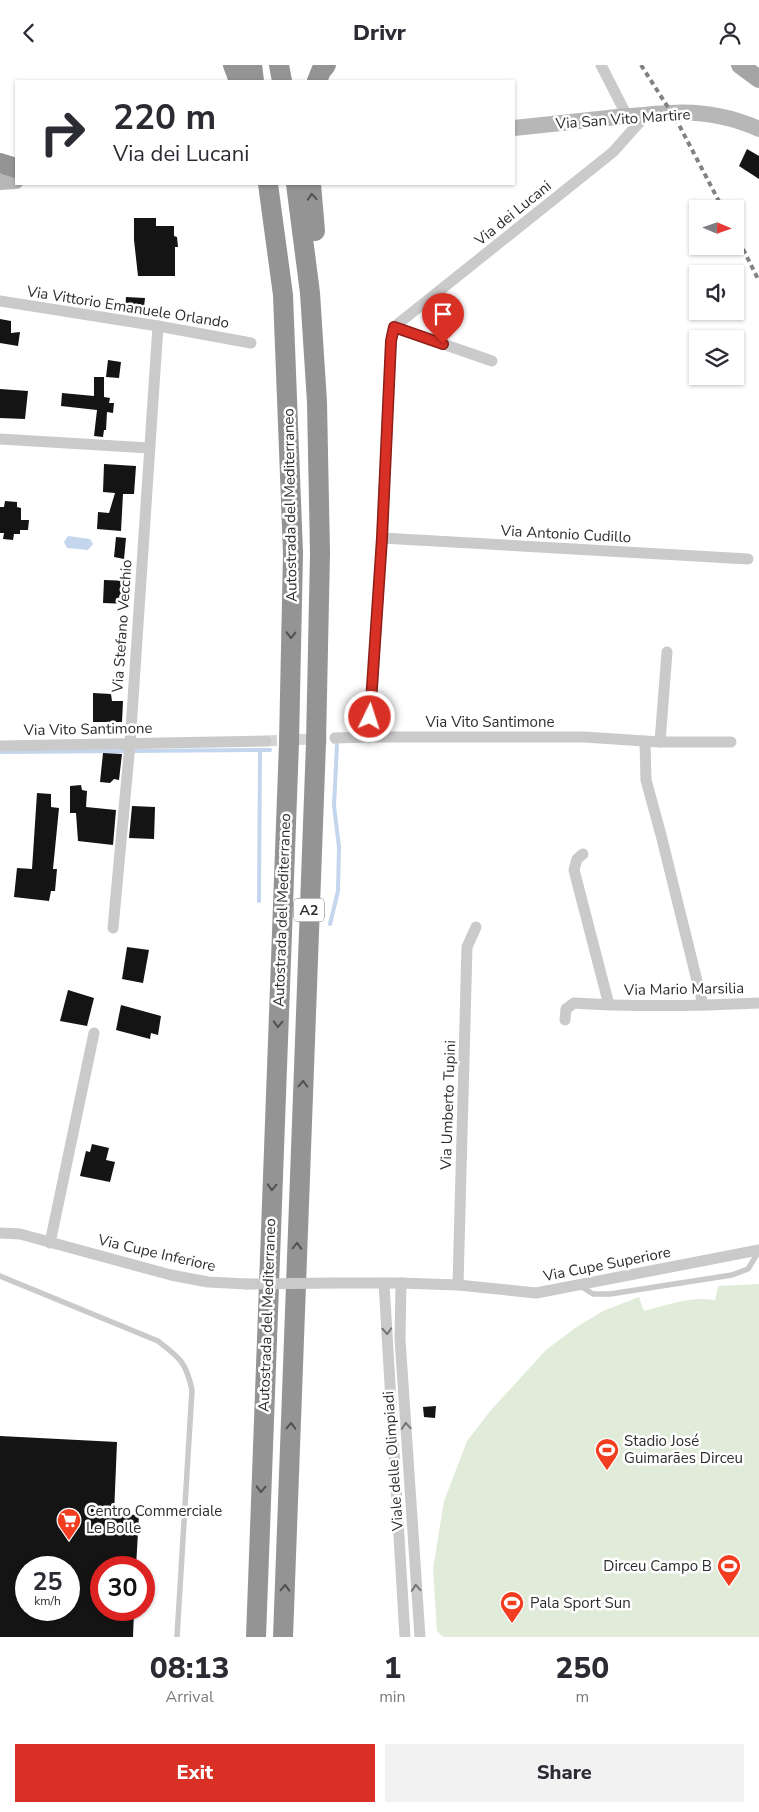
<!DOCTYPE html>
<html lang="en">
<head>
<meta charset="utf-8">
<style>
	:root { --surface:#fff; --page:#f2f2f3; --text:#2b2b33; --muted:#7c7c81; --accent:#d93025 }
	body { margin:0; font-family:"Nunito Sans",sans-serif; background:var(--page); color:var(--text); height:100vh; display:flex; flex-direction:column; font-size:19px; white-space:nowrap }
	* { box-sizing:border-box; margin:0 }
	p { font-size:16px; color:var(--muted) }
	.icon { flex:none; width:28px; height:28px; fill:none; stroke:currentColor; stroke-width:2; stroke-linecap:round; stroke-linejoin:round }
	.map { position:relative; height:1572px; overflow:hidden }
	.side { display:flex; flex-direction:column; background:var(--surface); flex:1 }
	.side>* { flex:none }
	.top-card { position:absolute; left:15px; top:15px; width:500px; height:105px; border-radius:0px; box-shadow:0 1px 4px #0004; background:#fff; color:var(--text); overflow:hidden }
	.needle { width:32px; rotate:92deg }
	.buttons { position:absolute; left:689px; top:135px; display:grid; gap:10px }
	.buttons a { display:grid; place-items:center; width:55px; height:55px; border-radius:0px; background:var(--surface); box-shadow:0 1px 4px #0004; font-size:25px }
	.speed { position:absolute; left:15px; top:1491px; display:flex; gap:10px; font-size:25px; font-weight:700; text-align:center }
	.speed>* { display:grid; place-content:center; width:65px; height:65px; border-radius:50%; background:var(--surface); box-shadow:0 1px 4px #0004; line-height:1 }
	.speed small { font-size:12px; font-weight:400 }
	.speed .limit { border:8px solid #d22; background:#fff; color:#111 }
	.pin { position:absolute; display:grid; place-items:center; width:42px; height:42px; color:#fff; margin:-51px -21px; border-radius:50% 50% 50% 0; rotate:-45deg; box-shadow:0 0 5px #0007 }
	.pin .icon { rotate:45deg }
	.me { position:absolute; width:55px; margin:-28px; rotate:4deg; stroke-linejoin:round; filter:drop-shadow(0 0 4px #0008) }
	.turn { display:flex; align-items:center; gap:18px; height:105px; padding:0 15px; font-size:22px }
	.turn .icon { width:65px; height:65px; stroke-width:2.5 }
	.turn b { display:block; font-size:35px; line-height:42px }
	.eta { display:flex; justify-content:space-evenly; align-items:center; height:85px; text-align:center }
	.eta b { font-size:30px; font-weight:800; line-height:35px }
	.button { display:flex; gap:10px; margin-top:auto; padding:10px 15px }
	.button a { flex:1; height:58px; border-radius:0px; background:var(--accent); color:#fff; font-size:20px; font-weight:800; line-height:58px; text-align:center }
	.button a+a { background:var(--page); color:var(--text) }
	header { display:flex; justify-content:space-between; align-items:center; height:65px; padding:0 15px; background:var(--surface); font-size:22px; font-weight:800 }
	.map>svg:first-child { display:block }
	.green { fill:#e0ecd9 }
	.water { fill:#c4d5ee }
	.lines { fill:none; stroke-linecap:round; stroke-linejoin:round }
	.stream { stroke:#c4d5ee; stroke-width:4 }
	.building { fill:#141414; fill-rule:evenodd }
	.street-tunnel { stroke:#d5d5d5; stroke-width:11; stroke-dasharray:11 5.5; stroke-linecap:butt }
	.lane { stroke:#cacaca; stroke-width:5.5 }
	.street { stroke:#cacaca; stroke-width:11 }
	.secondary { stroke:#b7b7b7; stroke-width:16 }
	.primary { stroke:#a5a5a5; stroke-width:18 }
	.highway { stroke:#949494; stroke-width:20 }
	.rail { stroke:#828282; stroke-width:4; stroke-dasharray:5 4; stroke-linecap:butt }
	.street-bridge { stroke:#cacaca; stroke-width:11 }
	.oneway { stroke:#515151 }
	.oneway2 { stroke:#747474 }
	.route-casing { stroke:#8d1f18; stroke-width:12 }
	.route { stroke:#d93025; stroke-width:9 }
	.labels { text-anchor:middle; stroke-width:5; stroke-linejoin:round; paint-order:stroke }
	.shield { fill:#fff; stroke:#6c6c6c; stroke-width:1 }
	.shield-label { font-size:14px; font-weight:bold; fill:#2d2d2d }
	.street-label { font-size:15px; fill:#2d2d2d; stroke:#fff }
	.poi-label { font-size:15px; fill:#2d2d2d; stroke:#fff; text-anchor:start }
</style>
</head>
<body>
<header><svg class="icon" aria-label="back" viewBox="0 0 24 24"><path d="M15 5l-7 7 7 7"/></svg>Drivr<svg class="icon" aria-label="person" viewBox="0 0 24 24"><circle cx="12" cy="8" r="4"/><path d="M4 21q1-7 8-7t8 7"/></svg></header>
<div class="map">
<svg width="759" height="1572" viewBox="0 0 759 1572">
	<rect width="100%" height="100%" fill="#fff"/>
	<path class="green" d="M759,1219V1572H443L437,1566L433,1504L444,1436L467,1376L491,1345L546,1285L575,1263L603,1246L639,1232L644,1246C667,1240 691,1231 715,1235L718,1221Z"/>
	<path class="water" d="M68,471L90,474L93,479L88,485L67,483L64,477Z"/>
	<g class="lines">
		<g class="stream">
			<path d="M0,687L270,685"/>
			<path d="M259,836L260,686"/>
			<path d="M330,859L338,826L339,782L334,741L337,680"/>
		</g>
	</g>
	<g class="building">
		<path d="M747,84L759,91V114L739,101Z"/>
		<path d="M134,153H156V161H174V171L177,172L178,182H175V211H138L134,175Z"/>
		<path d="M126,232L145,233L143,251L125,248Z"/>
		<path d="M0,254L11,256V268L20,267L18,281L0,278Z"/>
		<path d="M108,295L121,297L119,313L106,312Z"/>
		<path d="M94,312H104V332L110,333L109,338H114L113,348L107,347L106,365H104L103,372L94,371L97,345L61,341L62,328L94,331Z"/>
		<path d="M0,324L28,326L25,354L0,353Z"/>
		<path d="M104,399L136,401L134,429H123L121,466L97,464L98,447L109,448L115,428L103,427Z"/>
		<path d="M5,436L17,437V442L21,443V455H29L28,465H20V469H14L13,475L3,474L4,468H0V442H4Z"/>
		<path d="M116,472L126,473L124,494L114,492Z"/>
		<path d="M104,515L131,516L129,539L103,538Z"/>
		<path d="M93,628L111,629L112,636H123L122,657H93Z"/>
		<path d="M103,688L122,689L119,715L114,714L110,718L100,717Z"/>
		<path d="M81,720L82,725L87,726L86,742L116,745L113,780L78,776L76,748H70V721Z"/>
		<path d="M37,728L51,729V742L59,743L53,804H57L55,826H51L49,836L14,832L17,803L32,804Z"/>
		<path d="M132,741L155,742L154,774L129,773Z"/>
		<path d="M127,882L149,885L143,918L122,914Z"/>
		<path d="M68,925L94,933L87,961L60,956Z"/>
		<path d="M121,940L161,951L158,970L151,968L150,974L116,965Z"/>
		<path d="M92,1079L109,1083L106,1095L115,1097L110,1117L80,1111L86,1086L90,1087Z"/>
		<path d="M436,1341L435,1353L424,1352L423,1342Z"/>
		<path d="M0,1371L117,1377L114,1449L139,1450L136,1502H101V1545H134L133,1572H0ZM26,1502H69V1545H26Z"/>
	</g>
	<g class="lines">
		<path class="street-tunnel" d="M266,676L335,673"/>
		<g class="lane">
			<path d="M0,1211L158,1276C180,1293 186,1297 192,1325L177,1572"/>
			<path d="M579,1220L593,1229H610L732,1210L748,1204L759,1186"/>
		</g>
		<g class="street">
			<path d="M601,0L627,51"/>
			<path d="M0,236L158,261L251,278"/>
			<path d="M394,262L492,296"/>
			<path d="M0,374L149,383"/>
			<path d="M382,473L748,494"/>
			<path d="M369,672L382,473L391,276L394,262L613,87L645,51"/>
			<path d="M335,673L369,672H584L660,677H731"/>
			<path d="M645,676L646,715L661,770L703,940"/>
			<path d="M660,677L667,587"/>
			<path d="M0,681L266,676"/>
			<path d="M583,789L577,794L574,805L609,940"/>
			<path d="M113,863L130,679L158,261"/>
			<path d="M565,955L566,944L574,938C635,942 697,941 759,938"/>
			<path d="M0,1168L20,1169L171,1210L208,1217L247,1219"/>
			<path d="M50,1178L94,968"/>
			<path d="M333,1218H401L458,1220L536,1228L759,1185"/>
			<path d="M384,1218L405,1572"/>
			<path d="M401,1218L400,1274L420,1572"/>
			<path d="M458,1220L467,882L476,862"/>
		</g>
		<g class="secondary">
			<path d="M514,63L627,51C642,51 656,48 670,48C700,46 732,52 759,64"/>
			<path d="M0,117L16,116"/>
		</g>
		<path class="primary" d="M740,0L759,14"/>
		<g class="highway">
			<path d="M233,0L239,16"/>
			<path d="M252,0L254,16"/>
			<path d="M279,0L282,16"/>
			<path d="M317,16L321,6L326,0"/>
			<path d="M0,98L16,103"/>
			<path d="M311,119L315,166"/>
			<path d="M256,1572L289,678L293,488L283,230L268,119"/>
			<path d="M283,1572L316,678L320,488L317,337L310,228L296,119"/>
		</g>
		<g class="rail">
			<path d="M641,0L678,58L723,144"/>
			<path d="M735,168L759,216"/>
		</g>
		<path class="street-bridge" d="M247,1219L333,1218"/>
	</g>
	<defs><path id="oneway-chevron" d="M-2-3.5L2.5 0L-2 3.5" fill="none" stroke-width="1.6" stroke-linecap="round" stroke-linejoin="round" transform="scale(1.25)"/></defs>
	<g class="oneway">
		<use href="#oneway-chevron" transform="translate(312 132) rotate(-94)"/>
		<use href="#oneway-chevron" transform="translate(291 570) rotate(91)"/>
		<use href="#oneway-chevron" transform="translate(278 959) rotate(92)"/>
		<use href="#oneway-chevron" transform="translate(303 1019) rotate(-88)"/>
		<use href="#oneway-chevron" transform="translate(272 1122) rotate(92)"/>
		<use href="#oneway-chevron" transform="translate(297 1181) rotate(-88)"/>
		<use href="#oneway-chevron" transform="translate(291 1361) rotate(-88)"/>
		<use href="#oneway-chevron" transform="translate(261 1424) rotate(92)"/>
		<use href="#oneway-chevron" transform="translate(285 1523) rotate(-88)"/>
	</g>
	<g class="oneway2">
		<use href="#oneway-chevron" transform="translate(387 1266) rotate(87)"/>
		<use href="#oneway-chevron" transform="translate(406 1361) rotate(-94)"/>
		<use href="#oneway-chevron" transform="translate(416 1523) rotate(-94)"/>
	</g>
	<g class="lines">
		<g class="route-casing">
			<path id="route" d="M370,652L382,473L391,276L394,262L443,279"/>
		</g>
		<use href="#route" class="route"/>
	</g>
	<defs>
		<g id="stadium-pin" transform="scale(1.25)"><path d="M0 17L-7.5 6A9.5 9.5 0 1 1 7.5 6Z" fill="#f33d21" stroke="#fff"/><path d="M0-5a6.5 5 0 1 0 0 10a6.5 5 0 1 0 0-10ZM-3.5-1.8h7v3.6h-7Z" fill="#fff"/></g>
		<g id="supermarket-pin" transform="scale(1.25)"><path d="M0 17L-7.5 6A9.5 9.5 0 1 1 7.5 6Z" fill="#f33d21" stroke="#fff"/><path d="M-6-5.5h2.5l.6 2H6L4.5 2H-2.5L-4.4-4H-6ZM-1.5 3.2a1.3 1.3 0 1 0 .1 0ZM3 3.2a1.3 1.3 0 1 0 .1 0Z" fill="#fff"/></g>
	</defs>
	<g fill-rule="evenodd">
		<use href="#stadium-pin" x="607" y="1385"/>
		<use href="#supermarket-pin" x="69" y="1455"/>
		<use href="#stadium-pin" x="729" y="1501"/>
		<use href="#stadium-pin" x="512" y="1538"/>
	</g>
	<g class="labels">
		<rect class="shield" x="294" y="833.5" width="30" height="23" rx="4"/>
		<g class="shield-label">
			<text x="309" y="850">A2</text>
		</g>
		<g class="street-label">
			<text transform="translate(623 54) rotate(-4)" y="5">Via San Vito Martire</text>
			<text transform="translate(513 148) rotate(-39)" y="5">Via dei Lucani</text>
			<text transform="translate(128 242) rotate(9)" y="5">Via Vittorio Emanuele Orlando</text>
			<text transform="translate(290 440) rotate(-91)" y="5">Autostrada del Mediterraneo</text>
			<text transform="translate(566 469) rotate(3)" y="5">Via Antonio Cudillo</text>
			<text transform="translate(122 561) rotate(-86)" y="5">Via Stefano Vecchio</text>
			<text x="490" y="662">Via Vito Santimone</text>
			<text transform="translate(88 664) rotate(-1)" y="5">Via Vito Santimone</text>
			<text transform="translate(282 845) rotate(-88)" y="5">Autostrada del Mediterraneo</text>
			<text transform="translate(684 924) rotate(-1)" y="5">Via Mario Marsilia</text>
			<text transform="translate(448 1040) rotate(-88)" y="5">Via Umberto Tupini</text>
			<text transform="translate(157 1188) rotate(13)" y="5">Via Cupe Inferiore</text>
			<text transform="translate(607 1199) rotate(-11)" y="5">Via Cupe Superiore</text>
			<text transform="translate(267 1250) rotate(-88)" y="5">Autostrada del Mediterraneo</text>
			<text transform="translate(393 1396) rotate(-94)" y="5">Viale delle Olimpiadi</text>
		</g>
		<g class="poi-label">
			<text x="624" y="1381">Stadio José<tspan x="624" dy="17">Guimarães Dirceu</tspan></text>
			<text x="86" y="1451">Centro Commerciale<tspan x="86" dy="17">Le Bolle</tspan></text>
			<text x="712" y="1506" text-anchor="end">Dirceu Campo B</text>
			<text x="530" y="1543">Pala Sport Sun</text>
		</g>
	</g>
</svg>
<div class="buttons">
<a><svg class="needle" viewBox="-14 -14 28 28"><path d="M0-13l5 13h-10z" fill="#e53935"/><path d="M0 13l5-13h-10z" fill="#7c7c81"/></svg></a>
<a><svg class="icon" aria-label="sound" viewBox="0 0 24 24"><path d="M4 9h4l5-4v14l-5-4H4zM17 9q2 3 0 6"/></svg></a>
<a><svg class="icon" aria-label="layers" viewBox="0 0 24 24"><path d="M12 4l9 5-9 5-9-5zM3 14l9 5 9-5"/></svg></a>
</div>
<div class="speed"><div>25<small>km/h</small></div><div class="limit">30</div></div>
<div class="pin" style="left:443px;top:279px;background:#d93025"><svg class="icon" aria-label="arrive" viewBox="0 0 24 24"><path d="M6 21V4h12l-3 4 3 4H6"/></svg></div>
<svg class="me" style="left:370px;top:652px" viewBox="-20 -20 40 40"><circle r="17" fill="#d93025" stroke="#fff" stroke-width="3"/><path d="M0-11L8 9 0 5-8 9z" fill="#fff"/></svg>
<div class="top-card">
<div class="turn"><svg class="icon" aria-label="right" viewBox="0 0 24 24"><path d="M7 20v-9h11M14 6l5 5-5 5"/></svg><div><b>220 m</b>Via dei Lucani</div></div>
</div>
</div>
<section class="side">
<div class="eta">
<div><b>08:13</b><p>Arrival</p></div>
<div><b>1</b><p>min</p></div>
<div><b>250</b><p>m</p></div>
</div>
<div class="button"><a>Exit</a><a>Share</a></div>
</section>
</body>
</html>
